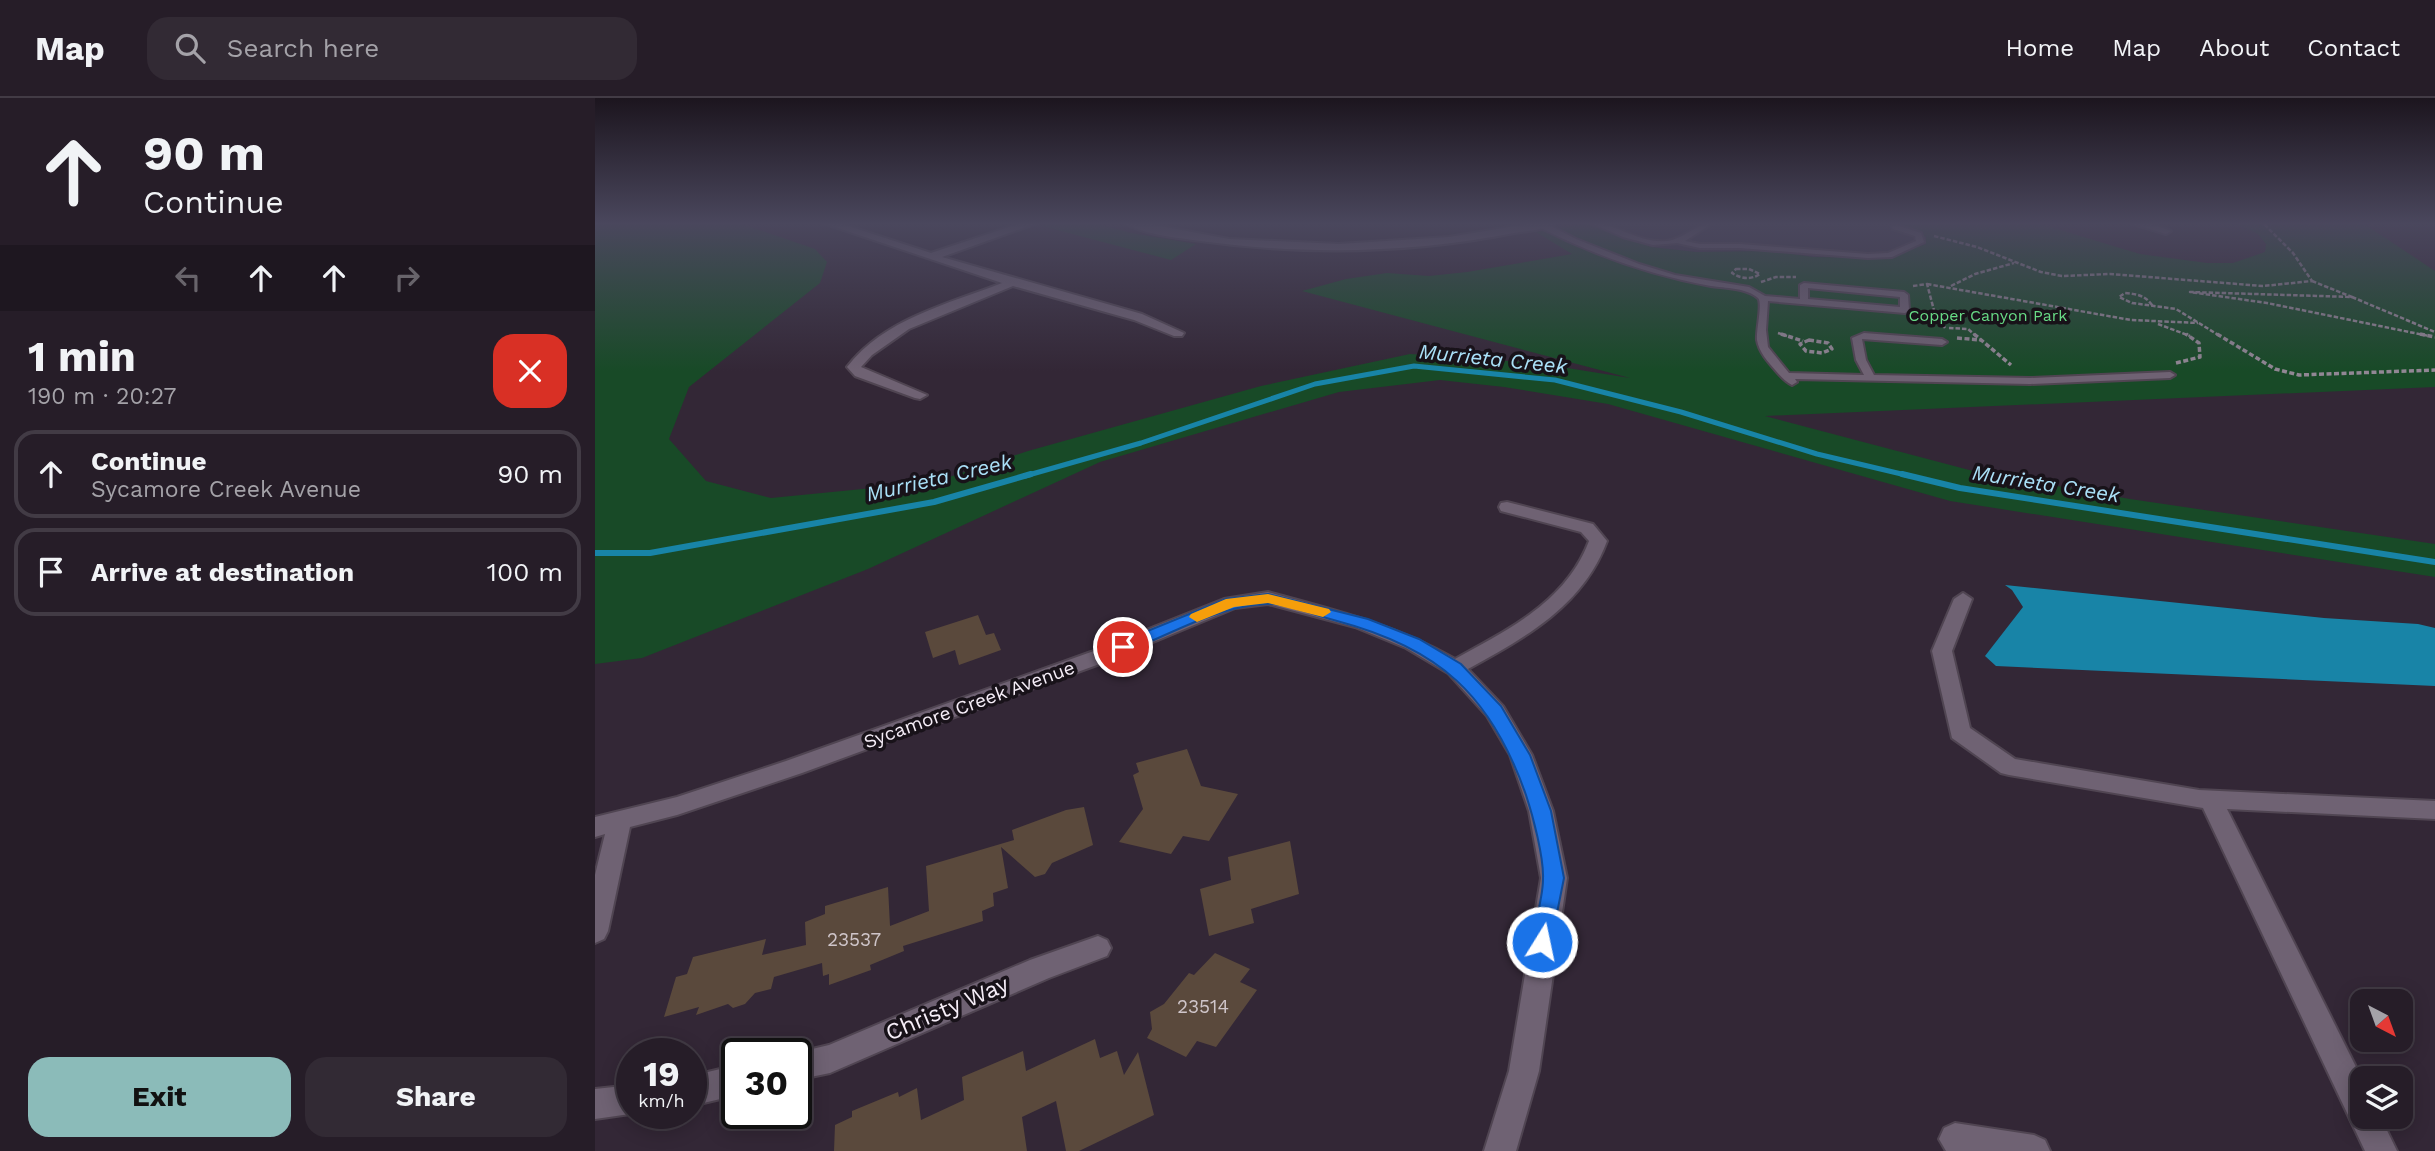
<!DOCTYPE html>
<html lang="en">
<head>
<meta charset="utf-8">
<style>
	:root { --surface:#261d28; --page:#322a34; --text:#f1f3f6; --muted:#a4a2a8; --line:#423b45; --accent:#8bbbb9 }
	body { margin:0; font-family:"Work Sans",sans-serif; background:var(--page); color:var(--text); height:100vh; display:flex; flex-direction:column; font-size:26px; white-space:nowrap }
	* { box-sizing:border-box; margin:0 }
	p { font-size:23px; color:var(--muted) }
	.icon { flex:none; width:38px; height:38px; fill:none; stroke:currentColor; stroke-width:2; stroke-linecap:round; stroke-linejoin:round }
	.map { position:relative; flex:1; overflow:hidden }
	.details { display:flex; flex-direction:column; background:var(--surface); width:595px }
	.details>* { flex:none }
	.hud { background:#261d28; color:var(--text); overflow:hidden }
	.needle { width:46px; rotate:139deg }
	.fabs { position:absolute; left:1755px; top:891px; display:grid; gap:14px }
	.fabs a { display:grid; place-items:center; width:63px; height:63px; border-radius:14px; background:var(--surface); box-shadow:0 4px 18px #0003,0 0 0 2px var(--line); font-size:35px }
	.speed { position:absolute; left:21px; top:940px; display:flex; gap:14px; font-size:35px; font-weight:700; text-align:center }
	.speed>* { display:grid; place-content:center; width:91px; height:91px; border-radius:50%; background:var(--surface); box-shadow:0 4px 18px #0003,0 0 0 2px var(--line); line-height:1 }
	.speed small { font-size:18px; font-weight:400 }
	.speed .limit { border:4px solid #111; border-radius:10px; background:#fff; color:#111 }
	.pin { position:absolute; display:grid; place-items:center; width:60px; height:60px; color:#fff; margin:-30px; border:4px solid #fff; border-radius:50%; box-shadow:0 2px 7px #0007 }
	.me { position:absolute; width:77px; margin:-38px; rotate:10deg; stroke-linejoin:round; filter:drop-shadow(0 0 5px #0008) }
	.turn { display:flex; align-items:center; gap:24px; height:147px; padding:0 28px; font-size:32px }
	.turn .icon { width:91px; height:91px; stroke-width:2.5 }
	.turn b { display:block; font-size:49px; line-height:60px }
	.lanes { display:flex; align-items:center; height:66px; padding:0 28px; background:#0003; justify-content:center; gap:35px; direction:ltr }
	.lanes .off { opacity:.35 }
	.round { display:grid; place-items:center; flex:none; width:74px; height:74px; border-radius:21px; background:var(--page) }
	.overview { display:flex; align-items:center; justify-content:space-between; height:119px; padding:0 28px }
	h1 { font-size:42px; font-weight:700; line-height:52px }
	.button { display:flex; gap:14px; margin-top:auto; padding:14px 28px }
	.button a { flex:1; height:80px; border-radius:21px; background:var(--accent); color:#111; font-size:28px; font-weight:700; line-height:80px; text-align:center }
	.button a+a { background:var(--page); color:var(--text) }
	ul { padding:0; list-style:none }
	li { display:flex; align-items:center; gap:21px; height:88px; margin:0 14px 10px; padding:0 14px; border:4px solid var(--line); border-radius:21px }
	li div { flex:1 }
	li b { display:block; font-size:26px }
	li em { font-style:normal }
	header { display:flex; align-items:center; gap:42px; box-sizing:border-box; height:98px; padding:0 35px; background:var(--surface); border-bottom:2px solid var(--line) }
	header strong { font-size:33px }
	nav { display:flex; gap:38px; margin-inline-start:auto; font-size:24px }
	.search { width:490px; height:63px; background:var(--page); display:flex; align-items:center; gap:18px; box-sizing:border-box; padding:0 24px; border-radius:21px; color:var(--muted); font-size:26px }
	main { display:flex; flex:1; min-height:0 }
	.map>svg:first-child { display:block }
	.education { fill:#3a3445 }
	.green { fill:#184a27 }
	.water { fill:#1884a7 }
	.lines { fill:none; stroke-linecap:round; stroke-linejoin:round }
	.stream-far1 { stroke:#1884a7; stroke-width:5 }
	.stream { stroke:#1884a7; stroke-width:6 }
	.building { fill:#5a493c }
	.service-casing { stroke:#504552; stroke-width:4 }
	.minor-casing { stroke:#504552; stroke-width:4 }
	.path-far1 { stroke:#918794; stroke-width:2.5; stroke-dasharray:4.5 2; stroke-linecap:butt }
	.path { stroke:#918794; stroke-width:3.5; stroke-dasharray:5 2.5; stroke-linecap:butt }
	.service { fill:#6f6273; fill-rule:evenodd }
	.minor { fill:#6f6273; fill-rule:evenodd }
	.route { fill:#1a73e8; stroke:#114b97; stroke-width:2 }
	.slow { fill:#f59e0b }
	.labels { text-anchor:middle; stroke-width:7; stroke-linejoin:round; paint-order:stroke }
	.far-park-label { font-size:16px; fill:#68db86; stroke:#181219 }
	.street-label { font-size:19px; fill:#f6eef8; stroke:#181219 }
	.near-number-label { font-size:19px; fill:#cfc5c9 }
	.water-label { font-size:21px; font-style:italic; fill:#aae0f7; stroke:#181219 }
	.near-street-label { font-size:23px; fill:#f6eef8; stroke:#181219 }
</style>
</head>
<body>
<header>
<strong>Map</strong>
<div class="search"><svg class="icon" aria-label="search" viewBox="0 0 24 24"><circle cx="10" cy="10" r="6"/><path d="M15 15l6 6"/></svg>Search here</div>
<nav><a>Home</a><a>Map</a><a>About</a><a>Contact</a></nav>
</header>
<main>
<section class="details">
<div class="hud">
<div class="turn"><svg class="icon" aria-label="ahead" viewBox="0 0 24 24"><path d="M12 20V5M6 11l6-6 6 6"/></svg><div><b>90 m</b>Continue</div></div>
<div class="lanes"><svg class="icon off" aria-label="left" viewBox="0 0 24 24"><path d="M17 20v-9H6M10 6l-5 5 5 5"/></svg><svg class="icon" aria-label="ahead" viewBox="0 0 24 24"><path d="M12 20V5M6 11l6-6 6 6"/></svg><svg class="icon" aria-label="ahead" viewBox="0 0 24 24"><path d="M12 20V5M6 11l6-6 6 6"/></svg><svg class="icon off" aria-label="right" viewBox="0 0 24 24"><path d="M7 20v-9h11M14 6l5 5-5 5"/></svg></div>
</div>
<div class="overview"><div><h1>1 min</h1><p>190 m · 20:27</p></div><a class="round" style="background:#d93025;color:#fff"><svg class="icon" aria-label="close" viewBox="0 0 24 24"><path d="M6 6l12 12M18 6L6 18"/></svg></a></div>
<ul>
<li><svg class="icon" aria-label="ahead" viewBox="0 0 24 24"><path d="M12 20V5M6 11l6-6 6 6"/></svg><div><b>Continue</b><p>Sycamore Creek Avenue</p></div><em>90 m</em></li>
<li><svg class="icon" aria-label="arrive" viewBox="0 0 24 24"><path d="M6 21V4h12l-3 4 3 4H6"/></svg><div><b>Arrive at destination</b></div><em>100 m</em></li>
</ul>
<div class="button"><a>Exit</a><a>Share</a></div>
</section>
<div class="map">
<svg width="1840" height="1053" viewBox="0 0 1840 1053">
	<rect width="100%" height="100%" fill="#332736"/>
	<path class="education" d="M992,125H1310L1305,127L1332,139L1331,146L1291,160L1218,159L1176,153L1101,154L1056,149Z"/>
	<g class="green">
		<path d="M0,125H144L220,151L232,164L225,185L94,289L74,341L111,383L176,400L339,384L433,353L666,288L815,256L941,265L1035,280L707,193L751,181L792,175L834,178L872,174L977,156L941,134L992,125L1056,149L1101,154L1176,153L1218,159L1291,160L1331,146V139L1304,127L1310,125H1442L1545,156L1612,165H1638L1670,154L1671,146L1663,136L1640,125H1768L1840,173V289L1170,318L1378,373L1535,401L1840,446V479L1355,403L1013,306L909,289L845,282L744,294L505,364L273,471L47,560L0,566Z"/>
		<path d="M457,125H500L536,135L601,146L576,162L447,128Z"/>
	</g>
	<path class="water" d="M1410,487L1729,520L1823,526L1840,530V588L1401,568L1390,558L1428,509L1417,492Z"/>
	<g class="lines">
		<path class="stream-far1" d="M430,378L546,345L720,286L819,268L960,282L1086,314L1222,356L1315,378"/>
		<g class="stream">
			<path d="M1307,376L1365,390L1840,464"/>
			<path d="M0,455H55L339,404L436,376"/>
		</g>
	</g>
	<g class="building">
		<path d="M383,517L391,537L399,535L406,552L364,567L360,552L338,560L330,534Z"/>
		<path d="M592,651L606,688L643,696L614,743L588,738L576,756L524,744L548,711L538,677L544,674L541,665Z"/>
		<path d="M489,709L498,747L457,765L450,776L440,779L406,749L413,790L398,795L399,808L387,813L388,823L308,848L309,853L275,867L276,872L234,887V876L228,878L227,865L179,879L176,891L160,895L150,906L138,910L133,906L101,917L104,909L69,919L81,879L92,876L98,859L171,841L167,857L211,847L210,824L230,816V808L293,789L295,828L334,813L331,768L419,742L417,732L471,712Z"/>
		<path d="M695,743L704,796L656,811L659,825L614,838L605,791L636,782L633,759Z"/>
		<path d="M620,855L655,871L645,884L662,892L621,949L602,943L591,959L552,940L557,931L555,914L569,906L594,875L599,877Z"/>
		<path d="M500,941L505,960L522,953L529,977L543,954L559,1017L484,1053H471L461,1003L427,1019L432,1053H239L240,1027L257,1019V1013L303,994L304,999L322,990L326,1022L369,1002L367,979L428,953L431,973Z"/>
	</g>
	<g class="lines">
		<g class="service-casing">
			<g id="service">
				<path d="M944,125H950L981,141L1044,166L1080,177L1154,189L1170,198L1205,201V187L1209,185L1309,194L1313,197L1314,212L1310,215L1173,203L1171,232L1173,249L1194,275L1269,277L1261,262L1257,240L1269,235L1347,241L1352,244L1347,247L1267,241L1271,262L1279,277L1435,280L1575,274L1580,277L1575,280L1435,286L1200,281L1202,284L1197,287C1191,284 1186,279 1181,273C1173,264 1164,254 1162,242C1161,232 1168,205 1163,200C1152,190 1130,190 1116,188C1055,177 999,157 944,129ZM1213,190L1305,199V209L1213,201Z"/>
				<path d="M996,125C1022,125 1044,146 1072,143C1089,141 1102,125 1118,125L1090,143L1105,146H1145L1273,156L1293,155L1321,143L1320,138L1298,131L1297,129L1301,127L1326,135L1329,144L1297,159L1273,160L1145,150H1105L1082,145L1058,147L1028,139Z"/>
			</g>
		</g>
		<g class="minor-casing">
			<g id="minor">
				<path d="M228,125H244L336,155L426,125H442L347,159L547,216L589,235L587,238H579L539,222L418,188L314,231L277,257L266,269L332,297L325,301L320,300L260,278L252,269C289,221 353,206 407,185Z"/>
				<path d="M530,125H549L634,141L744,146L854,139L938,125H960C949,132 932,133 919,135C814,156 703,157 598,142C577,139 548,136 530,125Z"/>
				<path d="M1535,125H1553L1576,133L1571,136Z"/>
				<path d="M912,404L998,426L1012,443C988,508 931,539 873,571L908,608L937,657L958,713L972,780L944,973L921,1053H889L914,973L946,780L934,713L915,657L892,618L853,575L811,550L760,529L673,506L640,510L510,564L207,675L82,717L35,729L13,833L9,841L0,845V777L10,736L0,739V719L82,699L191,663L496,554L629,501L673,494L680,496C743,513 803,528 860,561C914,531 971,504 994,443L986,434L906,413L904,409L906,405Z"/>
				<path d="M1368,495L1377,501L1357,553L1375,630L1420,661L1604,692L1840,703V721L1632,711L1768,983V1018H1785L1802,1053H1770L1608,710L1414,677L1406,675L1357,640L1337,553L1359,501Z"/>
				<path d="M503,838L512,842L516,850L512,858L454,880L235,975L201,982V956H196L234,947L435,862Z"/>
				<path d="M142,967V997L96,1008V978Z"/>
				<path d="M37,987V1015H42L0,1021V991Z"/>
				<path d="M1360,1025L1439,1037L1450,1042L1455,1053H1351L1344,1041L1349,1030Z"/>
			</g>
		</g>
		<g class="path-far1">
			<path d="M1339,138L1382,149L1446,174L1467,178L1515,176L1668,188L1717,183L1698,155L1668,125"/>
			<path d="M1141,171H1154L1165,176C1156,182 1146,181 1137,175Z"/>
			<path d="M1717,183L1757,199L1595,194L1672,205L1834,238"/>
			<path d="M1166,184L1181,179H1201"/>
			<path d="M1332,186L1536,222L1603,225"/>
			<path d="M1318,188L1332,186L1340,216L1350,230"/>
			<path d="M1356,188L1380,176L1419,165"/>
			<path d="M1757,199L1840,234"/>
			<path d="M1557,207C1550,197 1541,196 1530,195L1524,199L1537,205L1581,211L1625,238"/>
			<path d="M1563,226L1595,238"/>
			<path d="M1354,230L1373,231L1381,238"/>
			<path d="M1183,235L1192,238"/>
		</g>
		<g class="path">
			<path d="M1186,236L1208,243"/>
			<path d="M1379,236L1416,267"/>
			<path d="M1622,236L1680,271L1704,277L1840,272"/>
			<path d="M1825,236L1840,239"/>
			<path d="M1362,240L1386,242"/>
			<path d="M1214,242L1233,245L1237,251L1227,255L1211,253L1205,246Z"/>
			<path d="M1581,265L1605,259L1604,245L1591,236"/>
		</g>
		<use href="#service" class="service"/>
		<use href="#minor" class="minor"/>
	</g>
	<linearGradient id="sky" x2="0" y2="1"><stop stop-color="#1c151e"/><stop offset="0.46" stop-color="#4a475d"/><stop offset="1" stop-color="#4a475d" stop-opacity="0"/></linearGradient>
	<rect width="1840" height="273" fill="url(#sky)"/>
	<path class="route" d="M673,496L773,521L824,541L866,566L906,608L935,657L956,713L969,780L955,850L947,853L940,850L936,844C940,824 948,801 948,781C949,760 938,718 931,697C896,597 844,550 742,523C722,518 688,504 669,506C622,509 577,535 534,553H523L520,549L523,545L631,501Z"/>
	<path class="slow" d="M673,496L734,511L736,514L728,519L673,505L639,509L602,524L594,519L596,516L631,501Z"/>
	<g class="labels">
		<g class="far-park-label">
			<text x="1393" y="223">Copper Canyon Park</text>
		</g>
		<g class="street-label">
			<text transform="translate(374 606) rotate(-20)" y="7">Sycamore Creek Avenue</text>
		</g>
		<g class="near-number-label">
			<text x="259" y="848">23537</text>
			<text x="608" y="915">23514</text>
		</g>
		<g class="water-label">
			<text transform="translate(898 261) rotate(6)" y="7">Murrieta Creek</text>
			<text transform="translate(344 380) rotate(-13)" y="7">Murrieta Creek</text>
			<text transform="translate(1451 386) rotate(9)" y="7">Murrieta Creek</text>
		</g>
		<g class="near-street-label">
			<text transform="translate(352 910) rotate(-23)" y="8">Christy Way</text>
		</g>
	</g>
</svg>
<div class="fabs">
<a><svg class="needle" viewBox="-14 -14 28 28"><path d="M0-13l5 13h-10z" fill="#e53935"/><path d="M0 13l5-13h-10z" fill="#a4a2a8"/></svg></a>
<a><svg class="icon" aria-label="layers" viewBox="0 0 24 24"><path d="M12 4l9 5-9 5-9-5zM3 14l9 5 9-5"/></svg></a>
</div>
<div class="speed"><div>19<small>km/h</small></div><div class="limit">30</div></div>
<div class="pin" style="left:528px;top:549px;background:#d93025"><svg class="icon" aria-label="arrive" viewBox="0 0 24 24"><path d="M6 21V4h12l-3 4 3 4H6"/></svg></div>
<svg class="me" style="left:947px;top:844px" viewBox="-20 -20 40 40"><circle r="17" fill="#1a73e8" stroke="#fff" stroke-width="3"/><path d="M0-11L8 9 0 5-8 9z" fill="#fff"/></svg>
</div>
</main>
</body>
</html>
